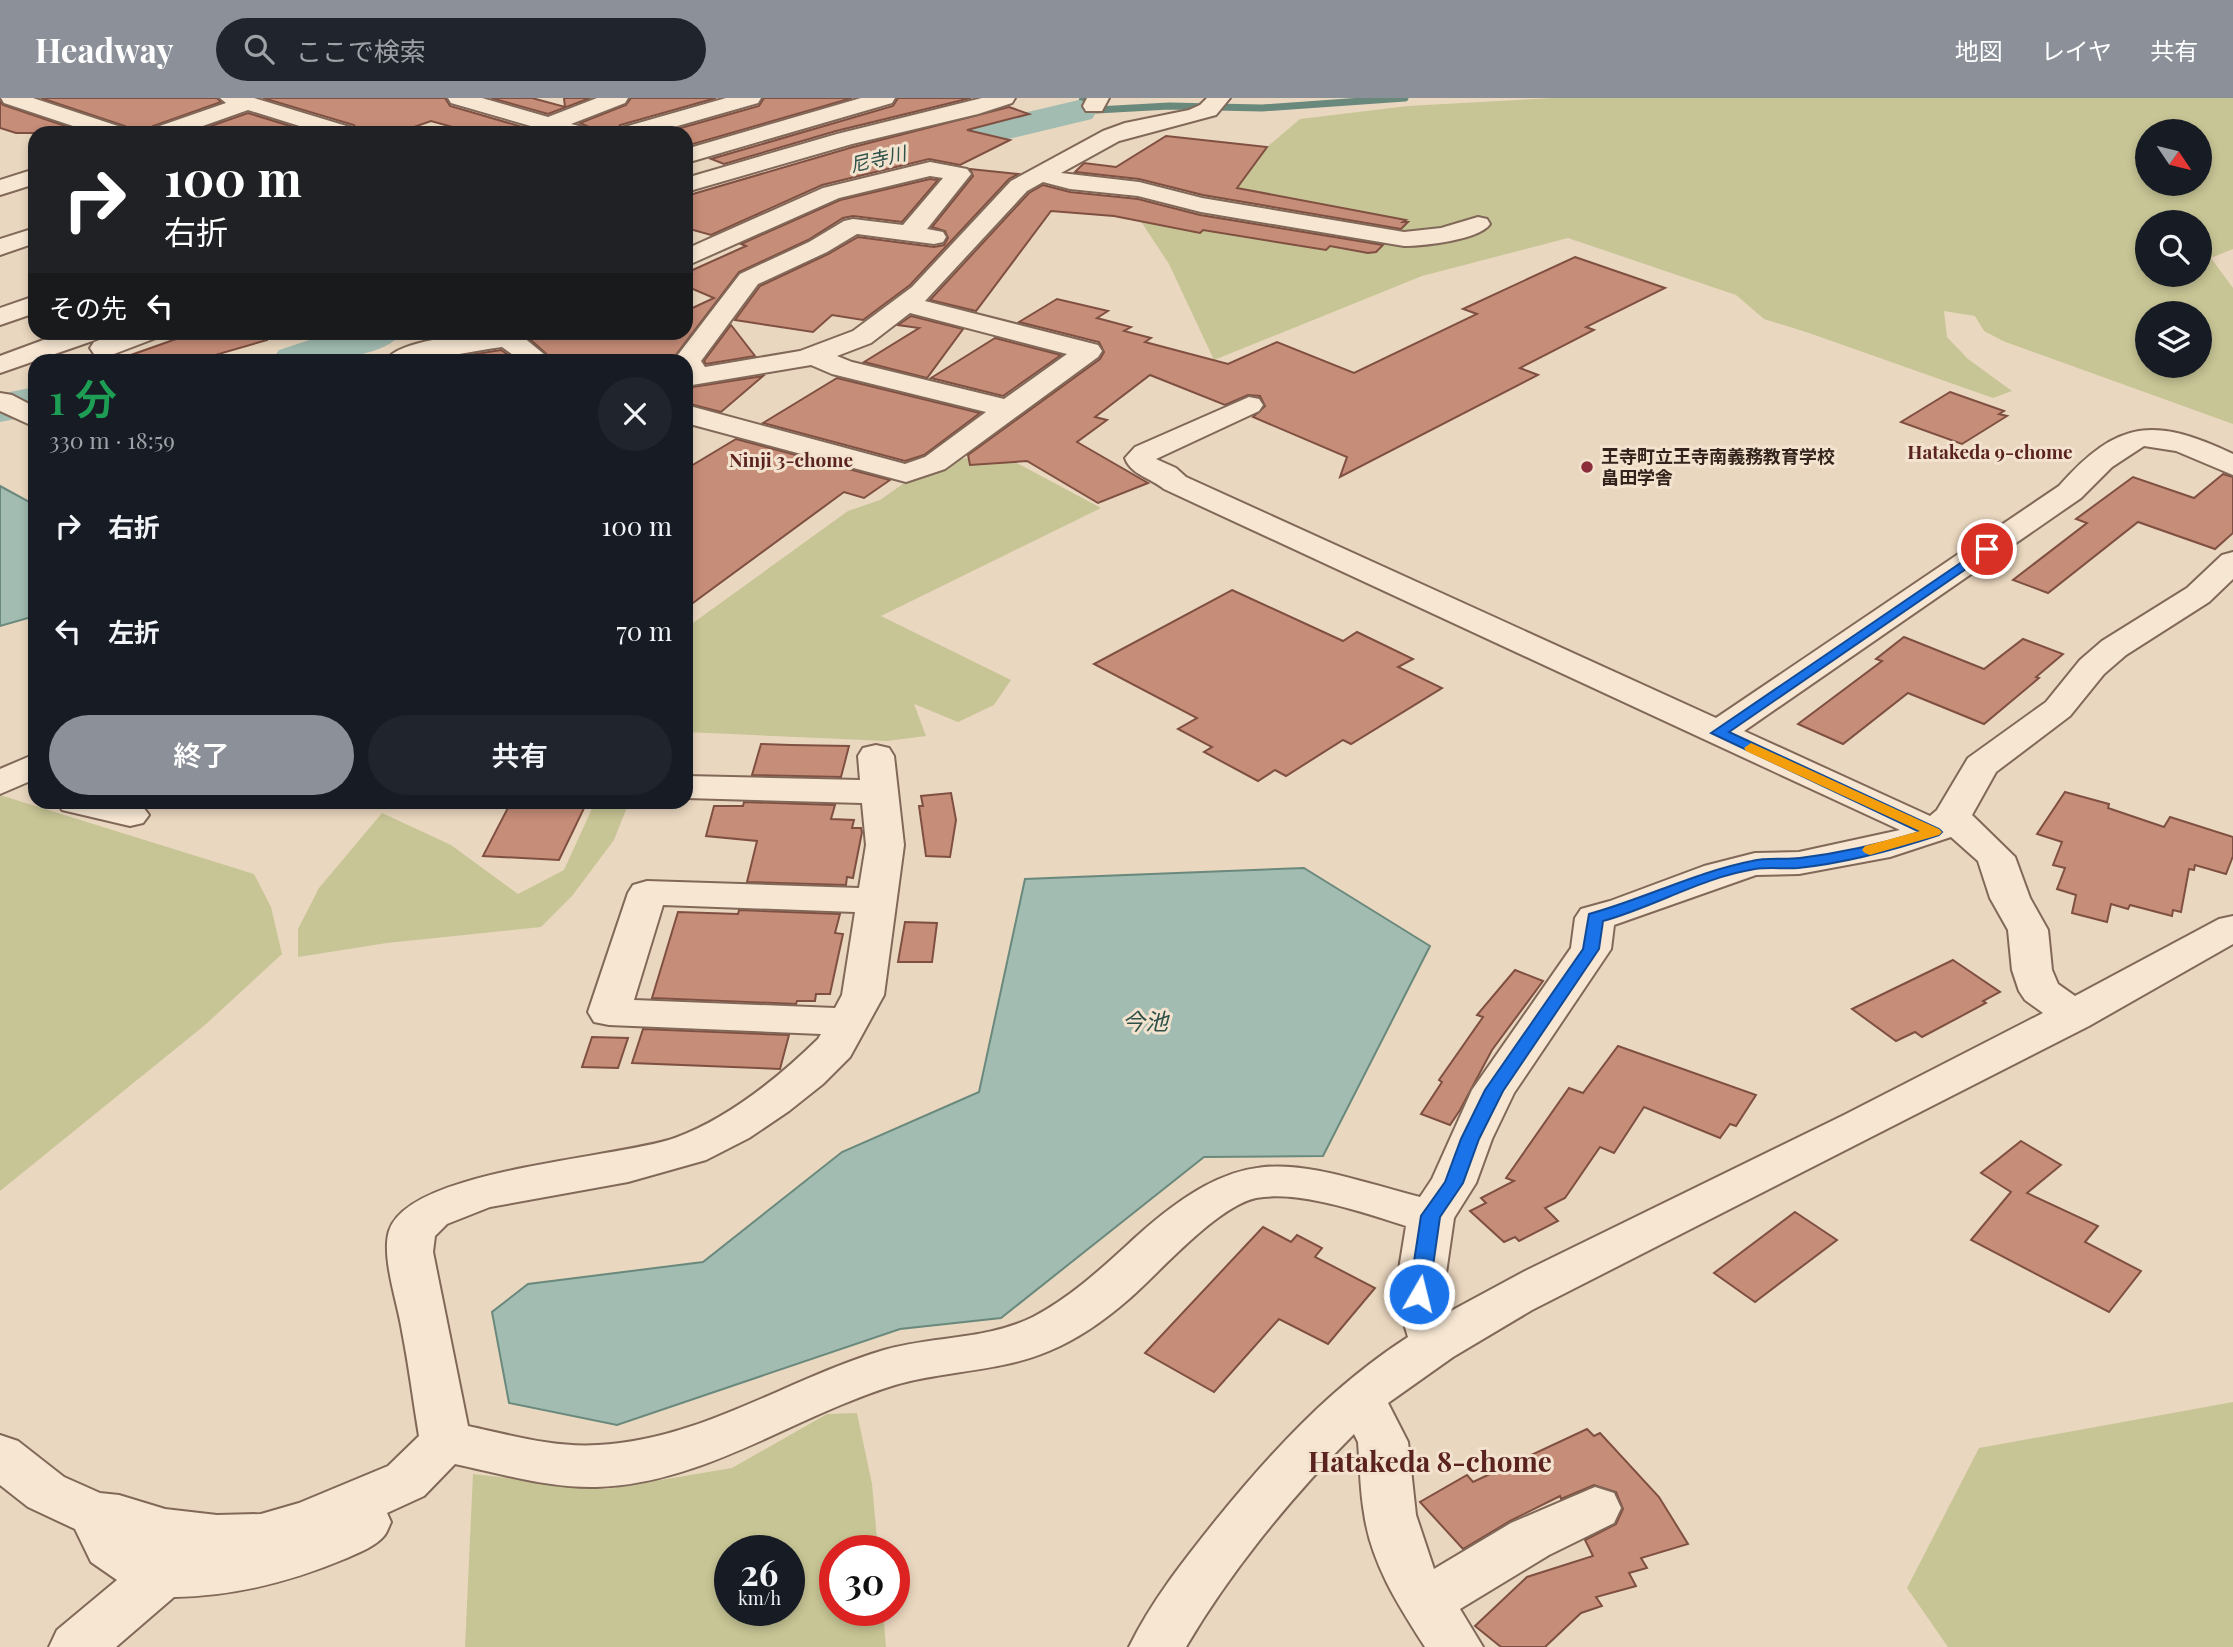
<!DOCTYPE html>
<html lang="ja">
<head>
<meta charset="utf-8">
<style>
	:root { --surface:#171b24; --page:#20242c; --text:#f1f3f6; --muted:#9ea1a6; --accent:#8c9099 }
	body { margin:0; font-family:"Playfair Display","Noto Sans JP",serif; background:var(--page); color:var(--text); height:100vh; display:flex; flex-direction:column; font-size:26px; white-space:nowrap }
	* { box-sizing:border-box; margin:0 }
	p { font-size:23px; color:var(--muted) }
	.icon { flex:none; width:38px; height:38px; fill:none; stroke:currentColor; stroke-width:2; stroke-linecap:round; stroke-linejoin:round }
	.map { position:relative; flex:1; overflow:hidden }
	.panel { position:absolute; left:28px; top:256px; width:665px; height:455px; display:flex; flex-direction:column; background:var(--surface); border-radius:21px; box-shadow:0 4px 10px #0003 }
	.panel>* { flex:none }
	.banner { position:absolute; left:28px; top:28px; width:665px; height:214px; border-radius:21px; box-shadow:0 4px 10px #0003; background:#202124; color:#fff; overflow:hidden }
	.needle { width:46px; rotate:125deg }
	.tools { position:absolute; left:2135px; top:21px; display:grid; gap:14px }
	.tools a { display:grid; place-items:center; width:77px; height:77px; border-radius:50%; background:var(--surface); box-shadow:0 4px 10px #0003; font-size:35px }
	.speed { position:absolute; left:714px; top:1437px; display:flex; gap:14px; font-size:35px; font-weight:700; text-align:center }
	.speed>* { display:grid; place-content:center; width:91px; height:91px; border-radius:50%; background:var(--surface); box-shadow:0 4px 10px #0003; line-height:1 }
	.speed small { font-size:18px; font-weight:400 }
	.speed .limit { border:10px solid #d22; background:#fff; color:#111 }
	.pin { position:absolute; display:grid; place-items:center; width:60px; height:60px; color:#fff; margin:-30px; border:4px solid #fff; border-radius:50%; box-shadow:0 2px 7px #0007 }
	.me { position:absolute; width:77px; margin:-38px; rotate:8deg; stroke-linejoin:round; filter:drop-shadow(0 0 5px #0008) }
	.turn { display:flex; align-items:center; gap:24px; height:147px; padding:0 21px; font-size:32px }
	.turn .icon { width:91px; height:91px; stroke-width:2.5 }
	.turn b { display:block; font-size:49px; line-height:60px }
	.then { display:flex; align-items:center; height:66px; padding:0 21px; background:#0003; gap:14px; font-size:26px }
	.round { display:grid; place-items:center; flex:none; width:74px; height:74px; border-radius:37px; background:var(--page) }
	.headline { display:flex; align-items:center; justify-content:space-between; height:119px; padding:0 21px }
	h1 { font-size:42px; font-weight:600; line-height:52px; color:#1e9e55 }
	.action { display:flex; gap:14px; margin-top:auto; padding:14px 21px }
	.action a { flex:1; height:80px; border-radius:42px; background:var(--accent); color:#fff; font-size:28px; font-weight:600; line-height:80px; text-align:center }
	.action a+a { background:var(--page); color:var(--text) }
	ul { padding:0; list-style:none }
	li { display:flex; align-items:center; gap:21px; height:105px; padding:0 21px }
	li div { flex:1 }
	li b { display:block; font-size:26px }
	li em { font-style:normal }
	header { display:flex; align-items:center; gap:42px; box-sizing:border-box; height:98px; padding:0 35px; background:var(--accent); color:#fff }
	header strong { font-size:33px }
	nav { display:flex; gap:38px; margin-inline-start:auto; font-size:24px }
	.search { width:490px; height:63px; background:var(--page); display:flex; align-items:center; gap:18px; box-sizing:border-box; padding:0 24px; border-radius:38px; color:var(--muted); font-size:26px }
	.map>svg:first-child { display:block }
	.green { fill:#c7c595; fill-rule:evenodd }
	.water { fill:#a2bcb1; stroke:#6a897d; stroke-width:2 }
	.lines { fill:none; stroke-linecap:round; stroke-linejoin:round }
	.stream { stroke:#6a897d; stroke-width:7 }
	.river { fill:#a2bcb1; fill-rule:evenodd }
	.building { fill:#c68d78; stroke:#7f5041; stroke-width:2 }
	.minor-casing { stroke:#816859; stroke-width:4 }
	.minor { fill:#f6e6d2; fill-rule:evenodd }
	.route { fill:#1a73e8; stroke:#114b97; stroke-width:2 }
	.slow { fill:#f59e0b }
	.poi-dot { fill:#8c2d3c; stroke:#f2e2ce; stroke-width:2.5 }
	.labels { text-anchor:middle; stroke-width:6; stroke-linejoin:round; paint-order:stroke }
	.far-poi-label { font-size:18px; font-weight:bold; fill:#32241c; stroke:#f2e2ce; text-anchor:start }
	.far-water-label { font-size:19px; font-style:italic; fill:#2d5149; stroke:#f2e2ce }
	.far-neighbourhood-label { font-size:19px; font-weight:bold; fill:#5b231f; stroke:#f2e2ce }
	.water-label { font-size:23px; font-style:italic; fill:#2d5149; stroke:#f2e2ce }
	.near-neighbourhood-label { font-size:28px; font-weight:bold; fill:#5b231f; stroke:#f2e2ce }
</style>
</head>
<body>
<header>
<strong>Headway</strong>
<div class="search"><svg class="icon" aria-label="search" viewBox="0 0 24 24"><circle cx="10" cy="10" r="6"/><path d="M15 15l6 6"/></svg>ここで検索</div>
<nav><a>地図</a><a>レイヤ</a><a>共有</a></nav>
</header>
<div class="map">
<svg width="2233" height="1549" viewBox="0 0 2233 1549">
	<rect width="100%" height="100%" fill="#ead7bf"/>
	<g class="green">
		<path d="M1553,0H2233V151L2211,160L2233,190V326L2003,243L1984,233L1975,218L1944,213L1947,239L1968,261L2012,293L1993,300L1809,235L1764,221L1736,197L1568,140L1422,178L1214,262L1169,166L1140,122L1254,60L1300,21L1408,8ZM2147,33H2200V86H2147ZM2147,124H2200V177H2147ZM2147,215H2200V268H2147Z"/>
		<path d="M1004,358L1101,410L881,518L1011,582L994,607L958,624L914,606L926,638L887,643L686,634V530L848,413L880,402L910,381L954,361Z"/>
		<path d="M0,697L254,776L271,809L282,856L205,927L0,1093Z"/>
		<path d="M595,704H629L614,742L572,798L541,829L387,845L298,859V831L319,790L382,715L451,747L518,796L564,772Z"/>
		<path d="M2233,1304V1549H1948L1907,1490L1979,1350Z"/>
		<path d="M857,1315L872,1386L878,1452H835V1512H883L886,1549H465L473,1376L607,1391L732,1370L827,1316ZM730,1452H789V1512H730Z"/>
	</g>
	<g class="water">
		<path d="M0,388L35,407V518L0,528Z"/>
		<path d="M1304,770L1430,848L1323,1058L1204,1059L1001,1220L900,1231L617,1327L509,1305L492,1214L528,1186L703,1164L842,1054L979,994L1025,781Z"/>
	</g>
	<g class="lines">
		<path class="stream" d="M1083,0L1079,13L1169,8L1262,10L1405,0"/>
		<g class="river">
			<path d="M1079,2L1092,5L1097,13L1092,21L895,68L881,64L876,56L881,48Z"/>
			<path d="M334,234H403C383,263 304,265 272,262L279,252Z"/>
			<path d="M35,289V317L0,324V296Z"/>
		</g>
	</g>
	<g class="building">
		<path d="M41,0H217L221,4L153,28L148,35H130L125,28Z"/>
		<path d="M263,0H445L450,8L526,30L512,35H474L431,23L397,35H359L354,27Z"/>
		<path d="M491,0H532L565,9L564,0H590L548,16Z"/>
		<path d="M631,0H716L620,27L615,35H593L589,29L580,25L626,7Z"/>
		<path d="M764,0H852L686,48V35H663L759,8Z"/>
		<path d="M898,0H971L836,33L724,66L711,61L893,8Z"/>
		<path d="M0,3L3,7L86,35H16L0,30Z"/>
		<path d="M1009,9L1029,16L967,32L1010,42L960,67L929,61L822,87L711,137L686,130V98L853,49Z"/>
		<path d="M248,15L313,35H191Z"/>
		<path d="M1166,38L1267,49L1237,90L1406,122L1403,124H1408L1401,131L1203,97L1139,81L1075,74L1084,65L1116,69Z"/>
		<path d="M970,71L1018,76L1009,81L910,187L863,222L832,217L813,234L735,222L760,188L828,156L858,139L934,149L944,147L948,140L945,133L932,129L973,78Z"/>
		<path d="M930,81L938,82L902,124L853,118L843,120L808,142L739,174L672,262H553L522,234H686V213L714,200L686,188V175L746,148L741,146L840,102Z"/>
		<path d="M1043,87L1070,94L1138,101L1200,117L1383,147L1376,154L1368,155L1330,148L1326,152L1203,132L1200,135L1114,118L1051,113L976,213L930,202L1029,95Z"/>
		<path d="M1575,159L1665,190L1586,229L1594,232L1520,270L1538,277L1340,379L1347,359L1253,319L1265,308L1260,298L1248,297L1225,307L1150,277L1095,319L1107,322L1077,344L1148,385L1098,405L1027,363L970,367L968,357L1100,261L1104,254L1099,244L1019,224L1057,201L1108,213L1097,220L1131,229L1124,233L1151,240L1145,244L1228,266L1277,244L1354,275L1477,216L1463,211Z"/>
		<path d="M911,218L963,231L927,280L864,264L919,230L898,227Z"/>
		<path d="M731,227L755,258L706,266L704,263Z"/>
		<path d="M196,234H266L267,242L198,262H129L128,258Z"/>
		<path d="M995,240L1061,257L1003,298L931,280Z"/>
		<path d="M501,252L516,262H434L444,261Z"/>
		<path d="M763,278L721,314L686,305V290Z"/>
		<path d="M837,280L980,315L924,357L905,363L763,325Z"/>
		<path d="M1950,294L2004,313L1999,316L2007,318L1962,346L1901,324Z"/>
		<path d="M736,341L890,382L864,400L844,394L686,510V371Z"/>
		<path d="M2223,376L2233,379V435L2215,451L2138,424L2048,495L2013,482L2087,425L2076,421L2133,379L2194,400Z"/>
		<path d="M1232,492L1343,543L1357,534L1413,561L1398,569L1442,590L1351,646L1343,642L1286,678L1275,672L1258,683L1204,654L1212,649L1178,631L1197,620L1094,566Z"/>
		<path d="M1904,539L1984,571L2023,541L2063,556L2036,579L2039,580L1984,626L1908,595L1843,646L1798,626L1882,563L1876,561Z"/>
		<path d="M761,646L791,647L849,648L841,679L752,677Z"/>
		<path d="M2065,694L2109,706L2108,710L2164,729L2170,719L2233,739V758L2226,776L2195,767L2194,772L2189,771L2181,814L2173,812L2172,818L2130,807L2128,811L2111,806L2107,824L2072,815L2076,797L2057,791L2065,770L2053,767L2062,744L2037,736Z"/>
		<path d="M951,695L956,722L950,759L926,758L919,708H923L921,698Z"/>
		<path d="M511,704H587L559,762L483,758Z"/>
		<path d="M744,704L835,707L831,721L854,722L852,730H861L862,734L853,780L847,779L846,787L747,784L757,743L706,738L714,708H743Z"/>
		<path d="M739,812L840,816L835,835L843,836L830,896H816L815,903H797L796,906L652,900L678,814L738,816Z"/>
		<path d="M905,824L937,825L932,864H898Z"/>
		<path d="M1953,862L2000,894L1983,903L1986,905L1922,939L1915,934L1896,943L1852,911Z"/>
		<path d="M1515,872L1543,883L1492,952L1460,1012L1450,1027L1421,1016L1442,984L1439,982L1483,919L1477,917Z"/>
		<path d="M643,931L789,937L780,971L632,965Z"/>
		<path d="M592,939L628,940L618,970L582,969Z"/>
		<path d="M1618,948L1756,997L1736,1028L1730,1026L1720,1040L1644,1009L1614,1055L1600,1049L1565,1100L1545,1110L1558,1123L1519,1143L1515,1139L1504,1144L1470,1113L1486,1105L1481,1100L1514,1083L1506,1080L1569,990L1583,995Z"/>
		<path d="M2021,1043L2061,1067L2027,1095L2098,1128L2085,1144L2141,1173L2109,1214L1971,1142L2011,1094L1981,1075Z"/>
		<path d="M1795,1114L1837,1142L1755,1204L1714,1175Z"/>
		<path d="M1263,1129L1291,1144L1297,1137L1322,1150L1315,1159L1375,1190L1328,1246L1279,1221L1214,1294L1145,1255Z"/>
		<path d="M1587,1331L1594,1338L1600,1335L1659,1399L1688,1446L1641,1460L1647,1470L1629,1475L1636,1488L1596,1499L1602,1508L1581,1515L1545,1549H1501L1475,1528L1527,1479L1593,1458L1585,1442L1616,1426L1623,1411L1616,1394L1594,1387L1561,1401L1560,1398L1510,1423L1463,1451L1420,1404L1467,1377L1473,1384Z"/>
	</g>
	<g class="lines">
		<g class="minor-casing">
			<g id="minor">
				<path d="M1,0H33L124,30L127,35H94L4,5Z"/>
				<path d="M220,0H254L353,30L356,35H322L248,12L183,35H151L154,30L226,5Z"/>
				<path d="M448,0H482L548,19L597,0H628L625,5L571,26L587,30L590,35H555L451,5Z"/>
				<path d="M726,0H761L758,5L653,35H618L621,30Z"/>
				<path d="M861,0H895L892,5L686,65V51Z"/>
				<path d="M982,0H1015L1012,5L978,16L852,46L686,94V80L837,36Z"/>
				<path d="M1087,0H1109L1102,13H1086L1083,8Z"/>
				<path d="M1207,0H1230L1216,17L1119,43L1061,75L1139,84L1202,100L1404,134L1441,130L1478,119L1487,121L1490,126C1479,142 1424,148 1404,148L1201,114L1138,98L1070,91L1043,84L1027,93L925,203L1098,247L1102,253L1098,259L945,371L906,384L686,325V307L905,366L925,359L986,314L832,276L811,267L686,288V262H674L740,176L809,144L844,123L853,121L903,127L943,80L930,78L839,100L686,168V151L823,90L930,64L967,71L971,76L927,131L943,134L946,139L943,144L934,146L857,136L827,154L758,186L701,263L705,269L800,253L853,233L912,189L1011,83L1103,33L1125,25L1189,12L1200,7ZM910,215L1067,256L1004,301L852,264L837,258L871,245Z"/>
				<path d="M35,71V86L0,97V82Z"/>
				<path d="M35,130V145L0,157V141Z"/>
				<path d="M35,198V215L0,227V210Z"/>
				<path d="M65,234H105L101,240L0,275V258Z"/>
				<path d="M121,234H160L156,240L114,256L104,258L94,256L90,250L94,244Z"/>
				<path d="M487,234H517L551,262H520L502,249C465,254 422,265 386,262C400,242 463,238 487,234Z"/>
				<path d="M0,295L12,297L35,309V329L0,313Z"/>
				<path d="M1249,299L1259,301L1263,307L1259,313L1156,361L1176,370L1186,379L1716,620L2059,388C2118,321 2155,319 2233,356V377L2176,353L2144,348L2112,369L2081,400L1744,633L1930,718L1937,712L1968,660L2046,604L2080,562L2102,543L2187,490L2222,457L2233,454V481L2209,504L2126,557L2104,576L2070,618L1996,674L1972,717L2015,759L2030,800L2048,832L2052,872L2058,886L2075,898L2219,821L2233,818V846L2089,928L1532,1212L1453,1259L1388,1305L1408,1344L1416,1417L1434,1471L1511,1425L1595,1389L1614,1395L1621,1410L1614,1425L1549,1457L1460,1511L1483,1549H1425C1398,1507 1371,1465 1364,1415C1360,1392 1360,1368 1358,1344L1354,1336C1292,1398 1230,1474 1186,1549H1129C1152,1502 1184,1462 1216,1422C1273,1352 1332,1288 1408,1239L1395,1196L1406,1128C1364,1115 1300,1092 1256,1100C1216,1109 1160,1174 1129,1201C1105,1222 1078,1241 1049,1253C1000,1274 946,1272 895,1287C794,1318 704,1386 596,1389C548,1390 502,1376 455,1366L424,1398L387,1415L391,1424C389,1428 387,1435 384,1438C376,1448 358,1455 347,1460C290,1484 235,1498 174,1499L116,1549H49L57,1532L117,1482L91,1464L75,1431L28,1409L0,1387V1337L18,1343L64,1379L100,1395L119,1397L165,1411L217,1417L261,1416L299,1405L388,1368L419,1338C413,1303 409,1268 402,1233C398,1206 381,1159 389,1133C408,1071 615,1061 675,1040C729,1020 778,980 818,941L821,936L609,927L594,924L588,914L628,795L633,787L647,783L859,790L866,747L862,705L686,700V678L860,682L858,658L863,650L876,647L889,650L894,658L904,747L884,897L850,959L823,986L789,1013L749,1040L706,1062L628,1084L490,1109L447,1126L435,1138L433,1154L468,1328C510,1337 555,1350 598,1347C701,1342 787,1281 884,1252C932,1238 987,1242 1033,1219C1073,1198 1104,1168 1137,1138C1247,1040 1290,1064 1420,1099L1432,1081L1472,992L1571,850L1575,820L1581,811L1610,803L1704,768L1755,755L1799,754L1900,732L1164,391C1151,380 1131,377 1125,360L1135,349ZM1951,739L1978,763L1990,800L2008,832L2012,872L2019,893L2025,902L2043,915L1844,1017L1525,1173L1449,1214L1443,1196L1454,1120L1476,1085L1492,1041L1514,995L1611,851L1614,827L1756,777L1799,776L1890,759ZM663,807L855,814L842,897L835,910L634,902Z"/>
				<path d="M35,656V681L0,696V671Z"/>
				<path d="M57,704H120L143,709L149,717L143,725L130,728L62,712Z"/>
			</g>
		</g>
		<use href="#minor" class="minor"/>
	</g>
	<path class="route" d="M1987,447L1993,451L1992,453L1729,634L1939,731L1942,734L1939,737C1894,752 1846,765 1798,770C1784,771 1769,769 1755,771C1703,779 1654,809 1603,823L1599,851L1503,993L1479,1041L1463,1085L1440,1119L1429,1196L1426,1202L1419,1204L1412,1202L1409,1196L1421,1118L1445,1084L1461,1041L1485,992L1583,851L1589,816C1644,801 1696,774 1752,763C1767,759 1784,762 1800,760C1840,755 1881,746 1920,734L1711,635Z"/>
	<path class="slow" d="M1751,645L1939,731L1942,734L1939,737L1870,757L1865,755L1862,752L1865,748L1920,733L1746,653L1744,650Z"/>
	<circle class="poi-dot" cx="1587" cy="369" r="7"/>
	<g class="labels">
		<g class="far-poi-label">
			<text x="1601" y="365">王寺町立王寺南義務教育学校<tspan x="1601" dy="21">畠田学舎</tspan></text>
		</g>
		<g class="far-water-label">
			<text transform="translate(878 61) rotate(-13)" y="7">尼寺川</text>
		</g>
		<g class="far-neighbourhood-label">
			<text x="1990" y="361">Hatakeda 9-chome</text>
			<text x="791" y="369">Ninji 3-chome</text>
		</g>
		<g class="water-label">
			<text x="1145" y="932">今池</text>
		</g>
		<g class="near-neighbourhood-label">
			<text x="1430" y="1374">Hatakeda 8-chome</text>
		</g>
	</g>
</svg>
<div class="tools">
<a><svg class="needle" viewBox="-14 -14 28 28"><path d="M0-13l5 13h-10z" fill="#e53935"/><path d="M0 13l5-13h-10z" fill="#9ea1a6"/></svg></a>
<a><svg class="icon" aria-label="search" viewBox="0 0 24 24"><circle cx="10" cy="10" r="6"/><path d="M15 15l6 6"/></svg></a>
<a><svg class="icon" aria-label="layers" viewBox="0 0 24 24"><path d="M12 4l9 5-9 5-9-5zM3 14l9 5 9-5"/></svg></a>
</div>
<div class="speed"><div>26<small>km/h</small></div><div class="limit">30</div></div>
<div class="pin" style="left:1987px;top:451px;background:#d93025"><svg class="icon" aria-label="arrive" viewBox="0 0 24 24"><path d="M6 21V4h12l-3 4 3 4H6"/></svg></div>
<svg class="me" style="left:1419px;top:1196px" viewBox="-20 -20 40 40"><circle r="17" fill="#1a73e8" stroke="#fff" stroke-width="3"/><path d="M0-11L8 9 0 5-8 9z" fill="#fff"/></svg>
<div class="banner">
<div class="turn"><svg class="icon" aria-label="right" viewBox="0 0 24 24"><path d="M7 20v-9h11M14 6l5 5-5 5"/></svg><div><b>100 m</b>右折</div></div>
<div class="then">その先<svg class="icon" aria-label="left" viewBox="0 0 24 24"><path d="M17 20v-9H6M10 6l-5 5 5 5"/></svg></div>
</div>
<section class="panel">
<div class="headline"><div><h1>1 分</h1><p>330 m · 18:59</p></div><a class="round"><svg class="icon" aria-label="close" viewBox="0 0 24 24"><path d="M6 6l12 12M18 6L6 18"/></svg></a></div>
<ul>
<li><svg class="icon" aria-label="right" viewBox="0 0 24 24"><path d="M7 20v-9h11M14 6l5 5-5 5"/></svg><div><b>右折</b></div><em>100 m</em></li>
<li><svg class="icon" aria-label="left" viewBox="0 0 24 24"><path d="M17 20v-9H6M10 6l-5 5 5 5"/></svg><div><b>左折</b></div><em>70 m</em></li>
</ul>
<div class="action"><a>終了</a><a>共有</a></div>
</section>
</div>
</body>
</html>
